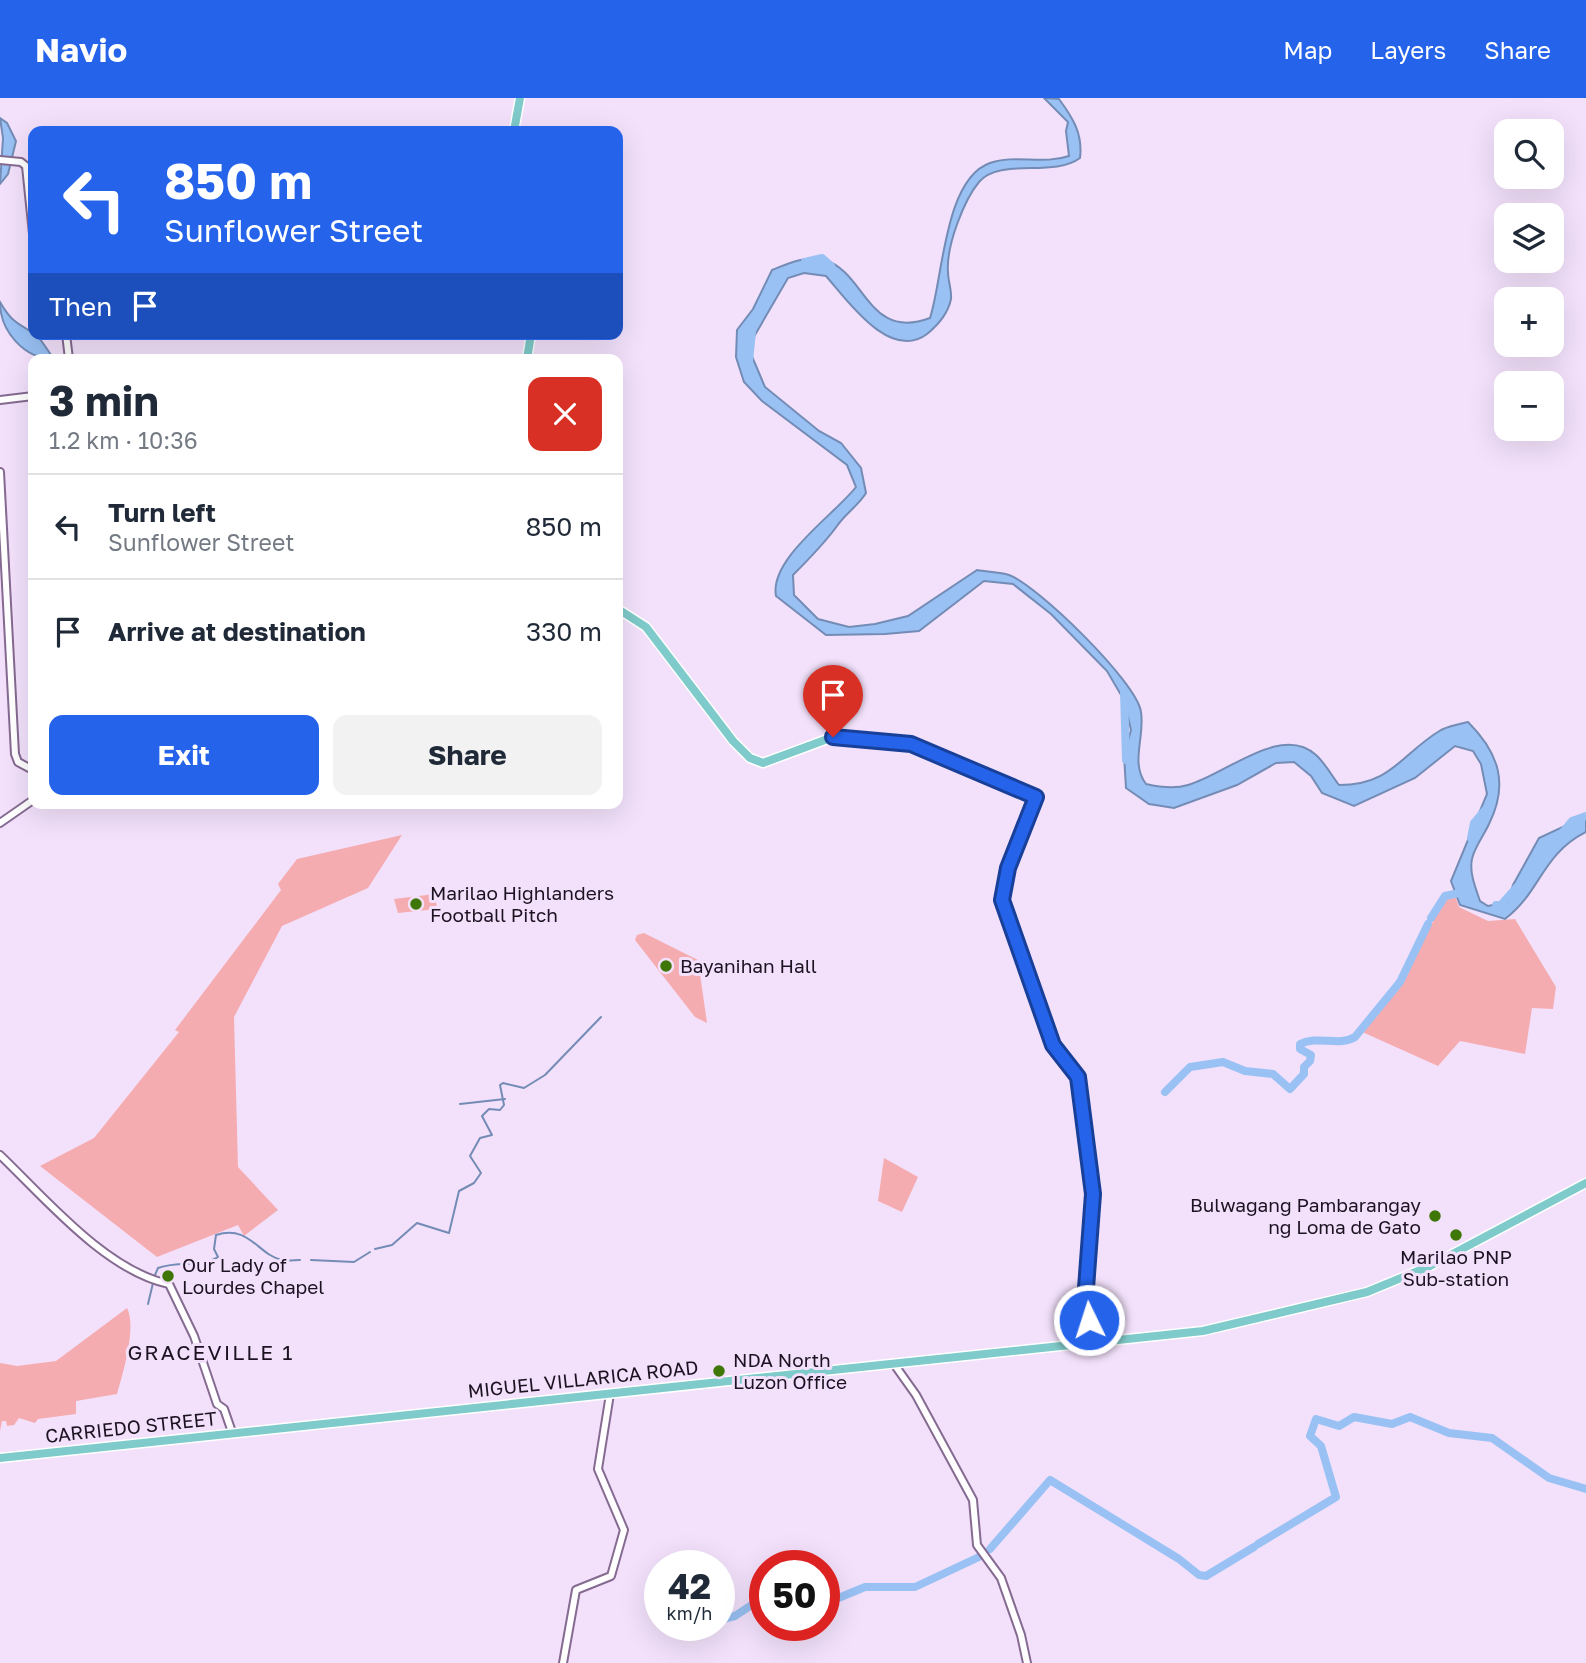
<!DOCTYPE html>
<html lang="en">
<head>
<meta charset="utf-8">
<style>
	:root { --surface:#fff; --page:#f2f2f3; --text:#1f2937; --muted:#747a83; --line:#e0e1e3; --accent:#2563eb }
	body { margin:0; font-family:"Golos Text",sans-serif; background:var(--page); color:var(--text); height:100vh; display:flex; flex-direction:column; font-size:26px; white-space:nowrap }
	* { box-sizing:border-box; margin:0 }
	p { font-size:23px; color:var(--muted) }
	.icon { flex:none; width:38px; height:38px; fill:none; stroke:currentColor; stroke-width:2; stroke-linecap:round; stroke-linejoin:round }
	.map { position:relative; flex:1; overflow:hidden }
	.side { position:absolute; left:28px; top:256px; width:595px; height:455px; display:flex; flex-direction:column; background:var(--surface); border-radius:14px; box-shadow:0 7px 28px #0002 }
	.side>* { flex:none }
	.hud { position:absolute; left:28px; top:28px; width:595px; height:214px; border-radius:14px; box-shadow:0 7px 28px #0002; background:#2563eb; color:#fff; overflow:hidden }
	.controls { position:absolute; left:1494px; top:21px; display:grid; gap:14px }
	.controls a { display:grid; place-items:center; width:70px; height:70px; border-radius:14px; background:var(--surface); box-shadow:0 7px 28px #0002; font-size:35px }
	.speed { position:absolute; left:644px; top:1452px; display:flex; gap:14px; font-size:35px; font-weight:700; text-align:center }
	.speed>* { display:grid; place-content:center; width:91px; height:91px; border-radius:50%; background:var(--surface); box-shadow:0 7px 28px #0002; line-height:1 }
	.speed small { font-size:18px; font-weight:400 }
	.speed .limit { border:10px solid #d22; background:#fff; color:#111 }
	.pin { position:absolute; display:grid; place-items:center; width:60px; height:60px; color:#fff; margin:-72px -30px; border-radius:50% 50% 50% 0; rotate:-45deg; box-shadow:0 0 7px #0007 }
	.pin .icon { rotate:45deg }
	.me { position:absolute; width:77px; margin:-38px; rotate:356deg; stroke-linejoin:round; filter:drop-shadow(0 0 5px #0008) }
	.turn { display:flex; align-items:center; gap:24px; height:147px; padding:0 21px; font-size:32px }
	.turn .icon { width:91px; height:91px; stroke-width:2.5 }
	.turn b { display:block; font-size:49px; line-height:60px }
	.then { display:flex; align-items:center; height:66px; padding:0 21px; background:#0003; gap:14px; font-size:26px }
	.round { display:grid; place-items:center; flex:none; width:74px; height:74px; border-radius:14px; background:var(--page) }
	.overview { display:flex; align-items:center; justify-content:space-between; height:119px; padding:0 21px }
	h1 { font-size:42px; font-weight:700; line-height:52px }
	.button { display:flex; gap:14px; margin-top:auto; padding:14px 21px }
	.button a { flex:1; height:80px; border-radius:14px; background:var(--accent); color:#fff; font-size:28px; font-weight:700; line-height:80px; text-align:center }
	.button a+a { background:var(--page); color:var(--text) }
	ul { padding:0; list-style:none }
	li { display:flex; align-items:center; gap:21px; height:105px; padding:0 21px; border-top:2px solid var(--line) }
	li div { flex:1 }
	li b { display:block; font-size:26px }
	li em { font-style:normal }
	header { display:flex; align-items:center; gap:42px; box-sizing:border-box; height:98px; padding:0 35px; background:var(--accent); color:#fff }
	header strong { font-size:33px }
	nav { display:flex; gap:38px; margin-inline-start:auto; font-size:24px }
	.map>svg:first-child { display:block }
	.green { fill:#f5acb1 }
	.water { fill:#99c1f4; stroke:#748cb5; stroke-width:2 }
	.lines { fill:none; stroke-linecap:round; stroke-linejoin:round }
	.stream { stroke:#748cb5; stroke-width:2 }
	.river { stroke:#99c1f4; stroke-width:8 }
	.minor-casing { stroke:#856a91; stroke-width:10 }
	.major-casing { stroke:#fff; stroke-width:11 }
	.minor { stroke:#fff; stroke-width:6 }
	.major { stroke:#7fcaca; stroke-width:8 }
	.route-casing { stroke:#184099; stroke-width:18 }
	.route { stroke:#2563eb; stroke-width:12 }
	.poi-dot { fill:#3e7608; stroke:#f3e1fb; stroke-width:2.5 }
	.labels { text-anchor:middle; stroke-width:6; stroke-linejoin:round; paint-order:stroke }
	.poi-label { font-size:19px; fill:#1c1221; stroke:#f3e1fb; text-anchor:start }
	.street-label { font-size:19px; fill:#1c1221; stroke:#f3e1fb }
	.neighbourhood-label { font-size:21px; letter-spacing:2px; fill:#1c1221; stroke:#f3e1fb }
</style>
</head>
<body>
<header>
<strong>Navio</strong>
<nav><a>Map</a><a>Layers</a><a>Share</a></nav>
</header>
<div class="map">
<svg width="1586" height="1565" viewBox="0 0 1586 1565">
	<rect width="100%" height="100%" fill="#f3e1fb"/>
	<g class="green">
		<path d="M402,737L368,790L282,828L234,919L238,1069L278,1112L244,1138L238,1127L157,1159L40,1068L94,1040L179,934L175,932L281,792L278,786L297,761Z"/>
		<path d="M435,796L437,811L398,815L394,801Z"/>
		<path d="M1446,799L1456,800L1459,809L1488,823L1515,821L1556,889L1553,911L1532,910L1525,956L1460,943L1438,968L1360,933L1400,886Z"/>
		<path d="M644,835L698,862L707,925L695,919L635,842L637,837Z"/>
		<path d="M884,1060L918,1079L902,1114L878,1103Z"/>
		<path d="M127,1210C137,1229 123,1275 117,1296L76,1303V1316L38,1321L35,1325L19,1320L14,1327L7,1328L6,1323H2L0,1333V1265L17,1268L56,1263Z"/>
	</g>
	<g class="water">
		<path d="M1044,0L1059,1C1073,20 1083,36 1080,60C1053,80 1000,59 979,84C964,102 946,148 948,174C948,183 952,193 951,201C948,216 938,227 927,236C890,264 847,202 826,178L804,175L788,180L748,249L765,289L819,333L841,345L861,370L866,395C858,408 846,415 837,428C824,446 809,461 793,477L794,497L818,521L849,529L875,526L908,518L977,472C987,474 999,474 1009,477C1036,486 1137,584 1141,614C1145,639 1130,665 1146,686C1159,689 1175,691 1188,687C1225,677 1281,625 1316,657C1325,665 1332,678 1339,687C1392,687 1402,655 1441,632C1449,628 1459,626 1468,624C1499,655 1509,686 1489,726C1484,737 1474,750 1472,761C1469,775 1476,791 1480,803L1488,808L1508,804L1513,787L1539,740L1586,718V734C1541,757 1541,794 1505,821L1460,807L1451,783L1487,696L1481,666L1473,653L1455,648L1415,680L1354,708L1322,695L1311,678L1294,664L1276,665L1237,687L1174,710L1149,706L1126,690L1124,657L1131,632L1124,602L1107,573L1051,516L1013,486L984,483L919,533L885,536L826,537L776,498C769,461 834,417 856,389L847,367L762,303L744,284L736,259L737,232L753,211L772,172C789,165 807,157 825,162C866,175 868,243 930,220C943,181 944,81 990,65C1015,56 1043,67 1069,58L1066,33L1068,24Z"/>
		<path d="M0,20L7,25L16,43L8,76L0,86L3,40Z"/>
		<path d="M0,204C14,228 19,224 37,238C41,241 50,256 54,261C24,261 0,233 0,204Z"/>
	</g>
	<g class="lines">
		<g class="stream">
			<path d="M460,1006L505,1001"/>
			<path d="M375,1151L392,1147L417,1125L449,1135L459,1093L474,1085L481,1075L470,1058L480,1040L492,1037L482,1018L489,1011L500,1012L504,1007L500,987L503,985L524,990L545,977L601,919"/>
			<path d="M311,1162L354,1164L370,1154"/>
			<path d="M155,1177L158,1170C180,1162 201,1170 218,1159L214,1151L216,1137C249,1126 258,1157 282,1162C288,1163 294,1162 300,1162"/>
			<path d="M148,1206L153,1185"/>
		</g>
		<g class="river">
			<path d="M805,164L822,160L831,168"/>
			<path d="M749,263L752,234"/>
			<path d="M1124,594L1126,662"/>
			<path d="M1563,734L1572,723L1586,718"/>
			<path d="M1471,740L1474,725L1485,712"/>
			<path d="M1496,807H1501L1517,789"/>
			<path d="M1431,820L1445,798L1464,794"/>
			<path d="M1165,994L1190,969L1223,964L1245,973L1273,976L1290,991L1304,976V969L1310,963L1311,957L1300,951V946C1318,937 1339,949 1355,939L1400,884L1428,826"/>
			<path d="M1258,1446L1336,1399L1321,1348L1310,1338L1316,1321L1339,1328L1354,1319L1392,1326L1410,1319L1449,1335L1492,1340L1549,1380L1586,1391"/>
			<path d="M990,1451L1050,1382L1179,1461L1199,1477L1206,1478L1254,1449"/>
			<path d="M824,1506L865,1489H915L979,1459"/>
			<path d="M719,1522L735,1518L765,1498"/>
		</g>
		<g class="minor-casing">
			<g id="minor">
				<path d="M0,62L21,64L26,68L33,136"/>
				<path d="M66,236L69,261"/>
				<path d="M0,302L33,298"/>
				<path d="M0,374L15,656L18,664L33,672"/>
				<path d="M0,725L33,702"/>
				<path d="M0,1057C45,1100 106,1173 169,1186L194,1238L217,1306L224,1311L232,1334"/>
				<path d="M894,1266L916,1297L973,1402L977,1447L1001,1480L1021,1537L1027,1565"/>
				<path d="M563,1565L576,1492L611,1478L624,1432L598,1371L610,1296"/>
			</g>
		</g>
		<g class="major-casing">
			<g id="major">
				<path d="M514,33L520,0"/>
				<path d="M527,261L531,236"/>
				<path d="M618,511L646,529L733,643L750,660L763,665L833,639L911,647L1036,699L1008,770L1002,802L1053,947L1078,979L1092,1096L1086,1203L1098,1245"/>
				<path d="M0,1360L1203,1233L1367,1194L1430,1168L1586,1085"/>
			</g>
		</g>
		<use href="#minor" class="minor"/>
		<use href="#major" class="major"/>
	</g>
	<g class="lines">
		<g class="route-casing">
			<path id="route" d="M833,639L911,646L1036,699L1008,770L1002,802L1053,947L1078,979L1093,1096L1086,1190L1089,1222"/>
		</g>
		<use href="#route" class="route"/>
	</g>
	<g class="poi-dot">
		<circle cx="416" cy="806" r="7"/>
		<circle cx="666" cy="868" r="7"/>
		<circle cx="1435" cy="1118" r="7"/>
		<circle cx="1456" cy="1137" r="7"/>
		<circle cx="168" cy="1178" r="7"/>
		<circle cx="719" cy="1273" r="7"/>
	</g>
	<g class="labels">
		<g class="poi-label">
			<text x="430" y="802">Marilao Highlanders<tspan x="430" dy="22">Football Pitch</tspan></text>
			<text x="680" y="875">Bayanihan Hall</text>
			<text x="1421" y="1114" text-anchor="end">Bulwagang Pambarangay<tspan x="1421" dy="22">ng Loma de Gato</tspan></text>
			<text x="1456" y="1166" text-anchor="middle">Marilao PNP<tspan x="1456" dy="22">Sub-station</tspan></text>
			<text x="182" y="1174">Our Lady of<tspan x="182" dy="22">Lourdes Chapel</tspan></text>
			<text x="733" y="1269">NDA North<tspan x="733" dy="22">Luzon Office</tspan></text>
		</g>
		<g class="street-label">
			<text transform="translate(583 1281) rotate(-6)" y="7">MIGUEL VILLARICA ROAD</text>
			<text transform="translate(131 1329) rotate(-6)" y="7">CARRIEDO STREET</text>
		</g>
		<g class="neighbourhood-label">
			<text x="211" y="1262">GRACEVILLE 1</text>
		</g>
	</g>
</svg>
<div class="controls">
<a><svg class="icon" aria-label="search" viewBox="0 0 24 24"><circle cx="10" cy="10" r="6"/><path d="M15 15l6 6"/></svg></a>
<a><svg class="icon" aria-label="layers" viewBox="0 0 24 24"><path d="M12 4l9 5-9 5-9-5zM3 14l9 5 9-5"/></svg></a>
<a>+</a>
<a>−</a>
</div>
<div class="speed"><div>42<small>km/h</small></div><div class="limit">50</div></div>
<div class="pin" style="left:833px;top:639px;background:#d93025"><svg class="icon" aria-label="arrive" viewBox="0 0 24 24"><path d="M6 21V4h12l-3 4 3 4H6"/></svg></div>
<svg class="me" style="left:1089px;top:1222px" viewBox="-20 -20 40 40"><circle r="17" fill="#2563eb" stroke="#fff" stroke-width="3"/><path d="M0-11L8 9 0 5-8 9z" fill="#fff"/></svg>
<div class="hud">
<div class="turn"><svg class="icon" aria-label="left" viewBox="0 0 24 24"><path d="M17 20v-9H6M10 6l-5 5 5 5"/></svg><div><b>850 m</b>Sunflower Street</div></div>
<div class="then">Then<svg class="icon" aria-label="arrive" viewBox="0 0 24 24"><path d="M6 21V4h12l-3 4 3 4H6"/></svg></div>
</div>
<section class="side">
<div class="overview"><div><h1>3 min</h1><p>1.2 km · 10:36</p></div><a class="round" style="background:#d93025;color:#fff"><svg class="icon" aria-label="close" viewBox="0 0 24 24"><path d="M6 6l12 12M18 6L6 18"/></svg></a></div>
<ul>
<li><svg class="icon" aria-label="left" viewBox="0 0 24 24"><path d="M17 20v-9H6M10 6l-5 5 5 5"/></svg><div><b>Turn left</b><p>Sunflower Street</p></div><em>850 m</em></li>
<li><svg class="icon" aria-label="arrive" viewBox="0 0 24 24"><path d="M6 21V4h12l-3 4 3 4H6"/></svg><div><b>Arrive at destination</b></div><em>330 m</em></li>
</ul>
<div class="button"><a>Exit</a><a>Share</a></div>
</section>
</div>
</body>
</html>
